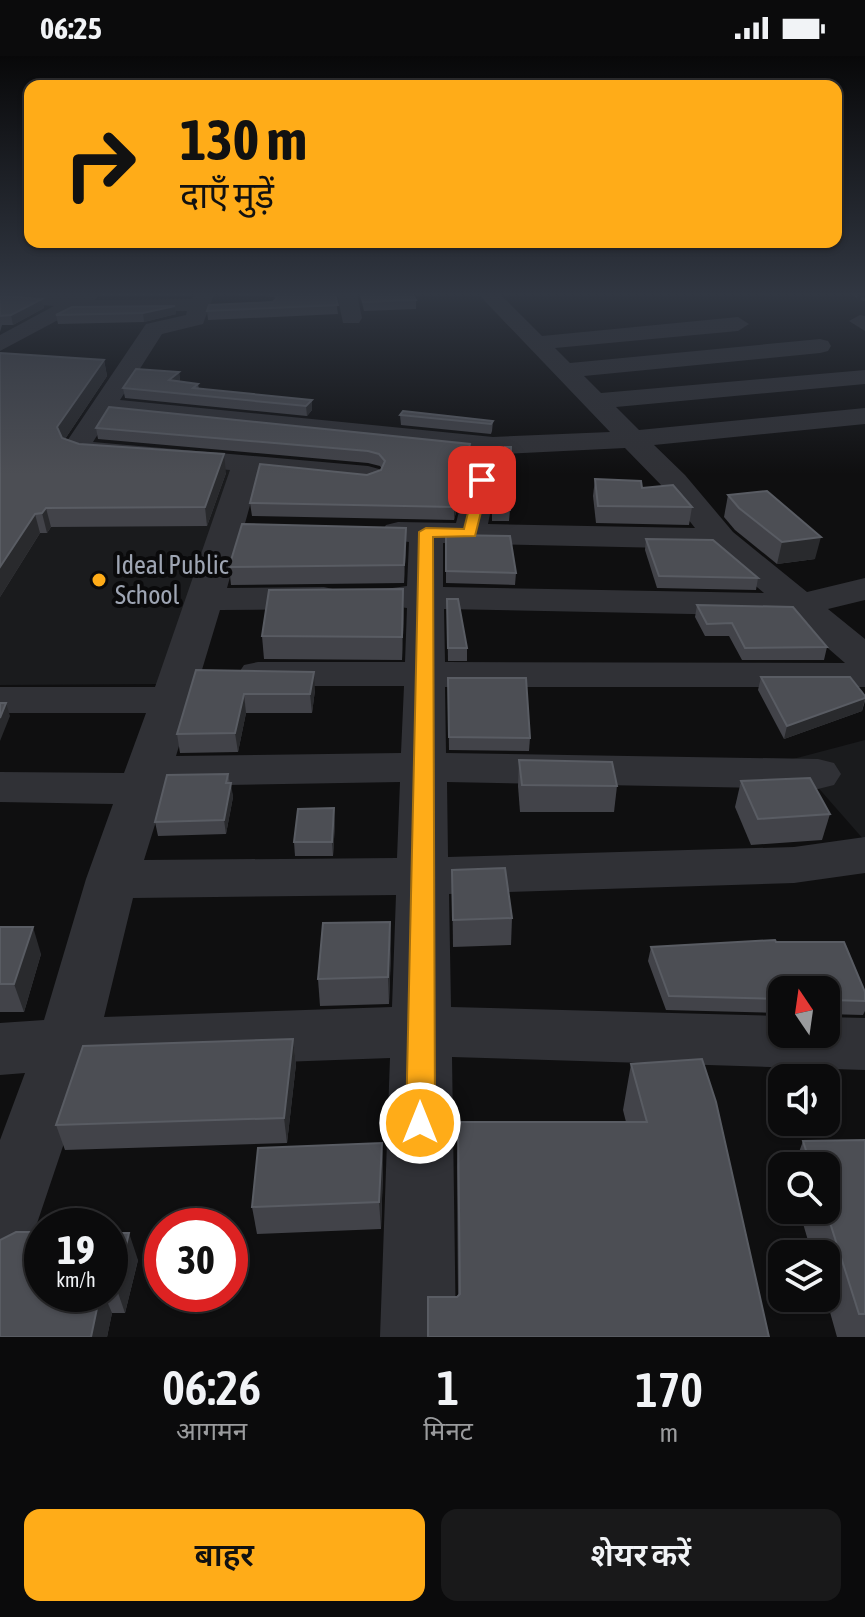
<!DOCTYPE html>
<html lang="hi">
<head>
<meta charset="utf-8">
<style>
	:root { --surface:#0b0b0c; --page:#19191a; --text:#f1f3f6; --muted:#9a9b9d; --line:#2b2b2d; --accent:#ffac18 }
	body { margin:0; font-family:"Asap Condensed","Noto Sans Devanagari",sans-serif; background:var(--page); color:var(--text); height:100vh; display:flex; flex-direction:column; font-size:30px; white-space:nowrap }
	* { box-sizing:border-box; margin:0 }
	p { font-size:26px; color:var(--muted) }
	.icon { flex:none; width:44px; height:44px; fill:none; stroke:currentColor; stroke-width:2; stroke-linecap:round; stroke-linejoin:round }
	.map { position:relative; height:1281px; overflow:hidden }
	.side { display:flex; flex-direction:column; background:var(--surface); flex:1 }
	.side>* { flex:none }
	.guide { position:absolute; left:24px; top:24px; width:818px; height:168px; border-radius:16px; box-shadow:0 2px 6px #0004,0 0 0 2px var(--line); background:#ffac18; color:#111; overflow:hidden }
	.needle { width:52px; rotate:347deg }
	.controls { position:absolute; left:768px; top:920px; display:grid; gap:16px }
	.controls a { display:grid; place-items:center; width:72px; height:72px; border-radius:16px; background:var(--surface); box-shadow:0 2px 6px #0004,0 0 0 2px var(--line); font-size:40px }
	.speed { position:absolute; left:24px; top:1152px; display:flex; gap:16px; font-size:40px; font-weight:700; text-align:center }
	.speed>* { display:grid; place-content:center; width:104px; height:104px; border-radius:50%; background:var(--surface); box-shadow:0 2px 6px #0004,0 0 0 2px var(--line); line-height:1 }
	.speed small { font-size:20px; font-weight:400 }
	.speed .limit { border:12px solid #d22; background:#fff; color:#111 }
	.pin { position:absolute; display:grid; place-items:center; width:68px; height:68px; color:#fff; margin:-34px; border-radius:16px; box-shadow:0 4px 12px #0006 }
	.me { position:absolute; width:88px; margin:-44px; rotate:0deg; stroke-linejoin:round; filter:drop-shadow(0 0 6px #0008) }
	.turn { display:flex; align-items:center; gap:28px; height:168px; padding:0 24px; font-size:36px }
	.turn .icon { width:104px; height:104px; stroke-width:2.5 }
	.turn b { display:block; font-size:56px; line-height:68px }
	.eta { display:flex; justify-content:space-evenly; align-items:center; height:136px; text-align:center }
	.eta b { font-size:48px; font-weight:600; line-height:56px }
	.cta { display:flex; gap:16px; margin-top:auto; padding:16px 24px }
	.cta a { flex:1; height:92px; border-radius:16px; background:var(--accent); color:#111; font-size:32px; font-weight:600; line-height:92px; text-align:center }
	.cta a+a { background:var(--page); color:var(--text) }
	.status { display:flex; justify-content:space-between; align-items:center; height:56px; padding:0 40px; background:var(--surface); direction:ltr }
	.status svg { height:22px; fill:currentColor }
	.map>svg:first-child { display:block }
	.built { fill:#1a1b1d }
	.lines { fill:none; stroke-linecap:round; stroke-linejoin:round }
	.minor { fill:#303136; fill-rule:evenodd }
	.rail { stroke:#46494f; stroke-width:3; stroke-dasharray:5 4; stroke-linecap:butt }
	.wall { fill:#424349 }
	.shaded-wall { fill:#292a2d }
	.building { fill:#4c4e54; stroke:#595c63; stroke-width:2 }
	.route { fill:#ffac18; stroke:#a67010; stroke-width:2 }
	.poi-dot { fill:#ffac18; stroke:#0a0a0b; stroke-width:3 }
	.labels { text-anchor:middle; stroke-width:8; stroke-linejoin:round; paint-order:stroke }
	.poi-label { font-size:26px; fill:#9ea5b3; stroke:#0a0a0b; text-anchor:start }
</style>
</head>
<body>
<div class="status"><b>06:25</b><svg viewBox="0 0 49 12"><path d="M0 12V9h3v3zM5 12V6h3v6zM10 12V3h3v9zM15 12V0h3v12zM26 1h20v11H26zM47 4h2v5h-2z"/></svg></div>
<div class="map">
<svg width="865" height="1281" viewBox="0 0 865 1281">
	<rect width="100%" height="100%" fill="#0f0f10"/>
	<g class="built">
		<path d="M0,392L234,414L157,628L0,629Z"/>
		<path d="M865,684V785L793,703Z"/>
	</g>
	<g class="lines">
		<g class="minor">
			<path d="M0,238H100L95,244L192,243L194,238H214L203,268L162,278L120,344L493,381L610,376L478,238H500L542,280L738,261L749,268L738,275L555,292L570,307L820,283L828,285L831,290L828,295L820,297L584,320L601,337L865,314V328L616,351L639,374L865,352V368L654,389L685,419L733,476L807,536L865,522V544L828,553L865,583V631H445L446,697L818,703L834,707L841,718L834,729L818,733L447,726L448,801L794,791L865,781V817L794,827L449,838L451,951L782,960V978H826V961L865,962V1014L452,1001L456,1281H380L390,1002L89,1013L25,1203L0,1213V1084L25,1017L0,1019V967L44,964L86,823L113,748L0,746V716L124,717L146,657H0V631H155L230,414L83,403L67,397L63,391L146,268L186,259L187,255L73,256L0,295V279L54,250L0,246ZM110,359L474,397L456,467L398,466L386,469L381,476L386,483L409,486L407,530L385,533L380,541L385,549L407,552L405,606H258L244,609L238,618L244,627L258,630H404L401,697L176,700L220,554L324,553L337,550L342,542L337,534L324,531L227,532L259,417L368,428L379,425L383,419L379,413L368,410L93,386ZM625,392L663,431L695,472L488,468L502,398ZM443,487L712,493L764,537L443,531ZM444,553L791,560L845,607L445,606ZM400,726L397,802L144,804L167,730ZM396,839L392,951L104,961L133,842Z"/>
			<path d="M337,238H357L362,262L359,267H343Z"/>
			<path d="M860,259L865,260V275L849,265Z"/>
		</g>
		<path class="rail" d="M853,238L865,244"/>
	</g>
	<g class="wall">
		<path d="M101,238H191L190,240H102Z"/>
		<path d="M216,238H335L338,258L208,264L207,255L273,246L276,243L274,241Z"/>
		<path d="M360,238H413L416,244V253L364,255Z"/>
		<path d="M0,240L42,243L44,252L13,269H2L0,276Z"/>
		<path d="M175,250L176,258L144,266L58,268L56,259Z"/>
		<path d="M0,297L104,304L107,320L65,383L79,388L226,417L207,470L51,471L47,477H40L0,541Z"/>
		<path d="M179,316L180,325L198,328L199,333L312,344V354L307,360L125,342L123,332Z"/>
		<path d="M400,359L493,365L492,375L491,378L401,369Z"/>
		<path d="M96,372L470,388V400L454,464L252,460L250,447L367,419L381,414L382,413L380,410L368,407L98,383Z"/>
		<path d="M595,423L642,432L692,451L689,469L596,467L593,440Z"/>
		<path d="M728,439L815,503L777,508L735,474L724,461Z"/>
		<path d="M492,454H510L509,465H492Z"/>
		<path d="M446,479L516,517L515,529L446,527Z"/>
		<path d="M646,483L758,522L756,534L657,532L645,494Z"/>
		<path d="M406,489L404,527L231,529L229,511Z"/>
		<path d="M447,543L467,592V605H448Z"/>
		<path d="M697,549L827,591L824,604H742L729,580H705L695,561Z"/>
		<path d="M404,555L402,604L264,603L262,580Z"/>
		<path d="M196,614L315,634L312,657H246L238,696L180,697L177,678Z"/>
		<path d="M761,621L865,640V645L862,655L784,683L758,634Z"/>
		<path d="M448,622L530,682L529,695L449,694Z"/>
		<path d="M519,704L617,730L614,756H520L518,730Z"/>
		<path d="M228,718L233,741L226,778L158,780L155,766Z"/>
		<path d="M741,725L830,758L822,784L751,789L735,751Z"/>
		<path d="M335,766L333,800H295L294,786Z"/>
		<path d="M452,814L512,862L511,889L453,891Z"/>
		<path d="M390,866L391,894L389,948L320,950L318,923Z"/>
		<path d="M0,871L41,898L24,956H0Z"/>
		<path d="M776,886L865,936V955L863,959L826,958V934H782V957L666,954L648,905L651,891Z"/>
		<path d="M293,983L296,1008L287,1087L65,1094L56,1069Z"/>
		<path d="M631,1008L716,1046L458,1240L457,1111L458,1066H626L623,1054Z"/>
		<path d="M865,1084V1281H837L826,1242V1198H812L799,1154H826V1110H794L803,1085Z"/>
		<path d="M382,1087L383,1114L381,1173L257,1178L252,1151Z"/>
		<path d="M110,1177L138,1204L125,1257H112L107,1281H0L42,1238H110Z"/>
	</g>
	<g class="shaded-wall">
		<path d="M42,243L44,252L13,269L11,259Z"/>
		<path d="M175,250L176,258L144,266L143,257Z"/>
		<path d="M104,304L107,320L61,389L57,371Z"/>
		<path d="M179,316L180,325L169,324Z"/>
		<path d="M312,344V354L307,360L306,350Z"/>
		<path d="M470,388V400L454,464V451Z"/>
		<path d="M224,398L226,417L207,470L205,451Z"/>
		<path d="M46,452L51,471L47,477L42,457Z"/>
		<path d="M35,458L40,477L0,541V511Z"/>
		<path d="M406,472V489L404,527V509Z"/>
		<path d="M821,481L815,503L777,508L782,486Z"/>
		<path d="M403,533L404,555L402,604V581Z"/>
		<path d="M314,616L315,634L312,657L310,638Z"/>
		<path d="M244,638L246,657L238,696L235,677Z"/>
		<path d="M865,642L862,655L784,683L787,670Z"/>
		<path d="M6,647L10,660L0,685V662Z"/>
		<path d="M231,727L233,741L226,778L224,764Z"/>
		<path d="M334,752L335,766L333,800L332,786Z"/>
		<path d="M390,866L391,894L389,948L388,921Z"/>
		<path d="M33,871L41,898L24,956L14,928Z"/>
		<path d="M293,983L296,1008L287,1087L284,1062Z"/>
		<path d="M382,1087L383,1114L381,1173L379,1146Z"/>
		<path d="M129,1177L138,1204L125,1257L116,1231Z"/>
		<path d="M100,1238H104L112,1257L107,1281H91Z"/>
	</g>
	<g class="building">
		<path d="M279,238H335L338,249L207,255L209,249L273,246L279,239Z"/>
		<path d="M361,238H413L416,244L363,246Z"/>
		<path d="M0,240L42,243L11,259L0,260Z"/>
		<path d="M175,250L143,257L56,259L72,251Z"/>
		<path d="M0,297L104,304L57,371L62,382L79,388L224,398L205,451L46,452L42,457L35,458L0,511Z"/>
		<path d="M136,313L179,316L169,324L198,328L193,332L312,344L306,350L123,332Z"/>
		<path d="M109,351L470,388L454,451L250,447L260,408L367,419L381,414L385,405L379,398L368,395L96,372Z"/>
		<path d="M403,355L493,365L491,368L400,359Z"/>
		<path d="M505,391H511L510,454H492Z"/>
		<path d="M595,423L641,425L642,432L673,429L692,451L598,450Z"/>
		<path d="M767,435L821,481L782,486L739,452L728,439Z"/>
		<path d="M242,468L406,472L404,509L229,511Z"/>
		<path d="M446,479L510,480L516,517L446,515Z"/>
		<path d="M646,483L713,484L758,522L659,520Z"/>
		<path d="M403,533L402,581L262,580L269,534Z"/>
		<path d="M447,543H458L467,592H448Z"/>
		<path d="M697,549L793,551L827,591L745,592L732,567L707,568Z"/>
		<path d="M196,614L314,616L310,638H244L235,677L177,678Z"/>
		<path d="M761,621H850L865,640V642L787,670Z"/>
		<path d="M448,622H526L530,682L449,681Z"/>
		<path d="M0,647H6L0,662Z"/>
		<path d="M519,704L612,706L617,730L522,729Z"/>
		<path d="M228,718L226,727H231L224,764L155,766L167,719Z"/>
		<path d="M810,722L830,758L758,763L741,725Z"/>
		<path d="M334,752L332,786H294L298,753Z"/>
		<path d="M505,812L512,862L453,864L452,814Z"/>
		<path d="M390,866L388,921L318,923L323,867Z"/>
		<path d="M0,871H33L14,928H0Z"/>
		<path d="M775,884L776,886H844L865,936V945L831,944L828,952H826V934H782V943L669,940L651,891Z"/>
		<path d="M293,983L284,1062L56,1069L83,990Z"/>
		<path d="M702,1003L716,1046L769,1281H428V1241H457L460,1238L458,1066H647L631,1008Z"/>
		<path d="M865,1084V1258H859L826,1154V1110H811L803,1085Z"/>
		<path d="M382,1087L379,1146L252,1151L258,1092Z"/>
		<path d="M16,1176H42V1238H100L91,1281H0V1184Z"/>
		<path d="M110,1177H129L116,1231H110Z"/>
	</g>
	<linearGradient id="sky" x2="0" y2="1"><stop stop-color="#080809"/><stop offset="0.57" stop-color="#313742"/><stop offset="1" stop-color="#313742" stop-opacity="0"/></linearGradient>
	<rect width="865" height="418" fill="url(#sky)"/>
	<path class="route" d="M482,420L489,424L475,480L433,481L435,1067L430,1076L420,1080L410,1076L406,1067L419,476L426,472L464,473L476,424Z"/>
	<circle class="poi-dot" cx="99" cy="524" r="8"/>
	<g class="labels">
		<g class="poi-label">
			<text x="115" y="518">Ideal Public<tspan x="115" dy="30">School</tspan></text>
		</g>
	</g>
</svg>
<div class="controls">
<a><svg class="needle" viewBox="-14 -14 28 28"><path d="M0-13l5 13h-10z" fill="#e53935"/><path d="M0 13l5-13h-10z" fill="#9a9b9d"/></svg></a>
<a><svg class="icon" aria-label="sound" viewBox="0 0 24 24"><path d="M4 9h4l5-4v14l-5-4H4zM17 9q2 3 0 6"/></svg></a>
<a><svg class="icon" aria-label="search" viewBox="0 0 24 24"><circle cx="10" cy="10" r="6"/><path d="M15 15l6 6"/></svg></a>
<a><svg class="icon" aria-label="layers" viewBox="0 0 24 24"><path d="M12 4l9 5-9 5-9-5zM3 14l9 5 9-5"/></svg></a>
</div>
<div class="speed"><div>19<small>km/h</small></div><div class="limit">30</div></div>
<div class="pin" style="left:482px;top:424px;background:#d93025"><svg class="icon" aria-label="arrive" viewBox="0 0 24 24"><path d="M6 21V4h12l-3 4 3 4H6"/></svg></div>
<svg class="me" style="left:420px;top:1067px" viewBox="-20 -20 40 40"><circle r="17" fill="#ffac18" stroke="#fff" stroke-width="3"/><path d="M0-11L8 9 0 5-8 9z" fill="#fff"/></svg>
<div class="guide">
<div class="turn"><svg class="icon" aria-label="right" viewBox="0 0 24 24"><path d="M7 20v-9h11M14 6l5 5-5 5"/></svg><div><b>130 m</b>दाएँ मुड़ें</div></div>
</div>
</div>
<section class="side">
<div class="eta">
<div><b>06:26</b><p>आगमन</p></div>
<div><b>1</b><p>मिनट</p></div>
<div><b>170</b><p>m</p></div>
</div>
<div class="cta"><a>बाहर</a><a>शेयर करें</a></div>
</section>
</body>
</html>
